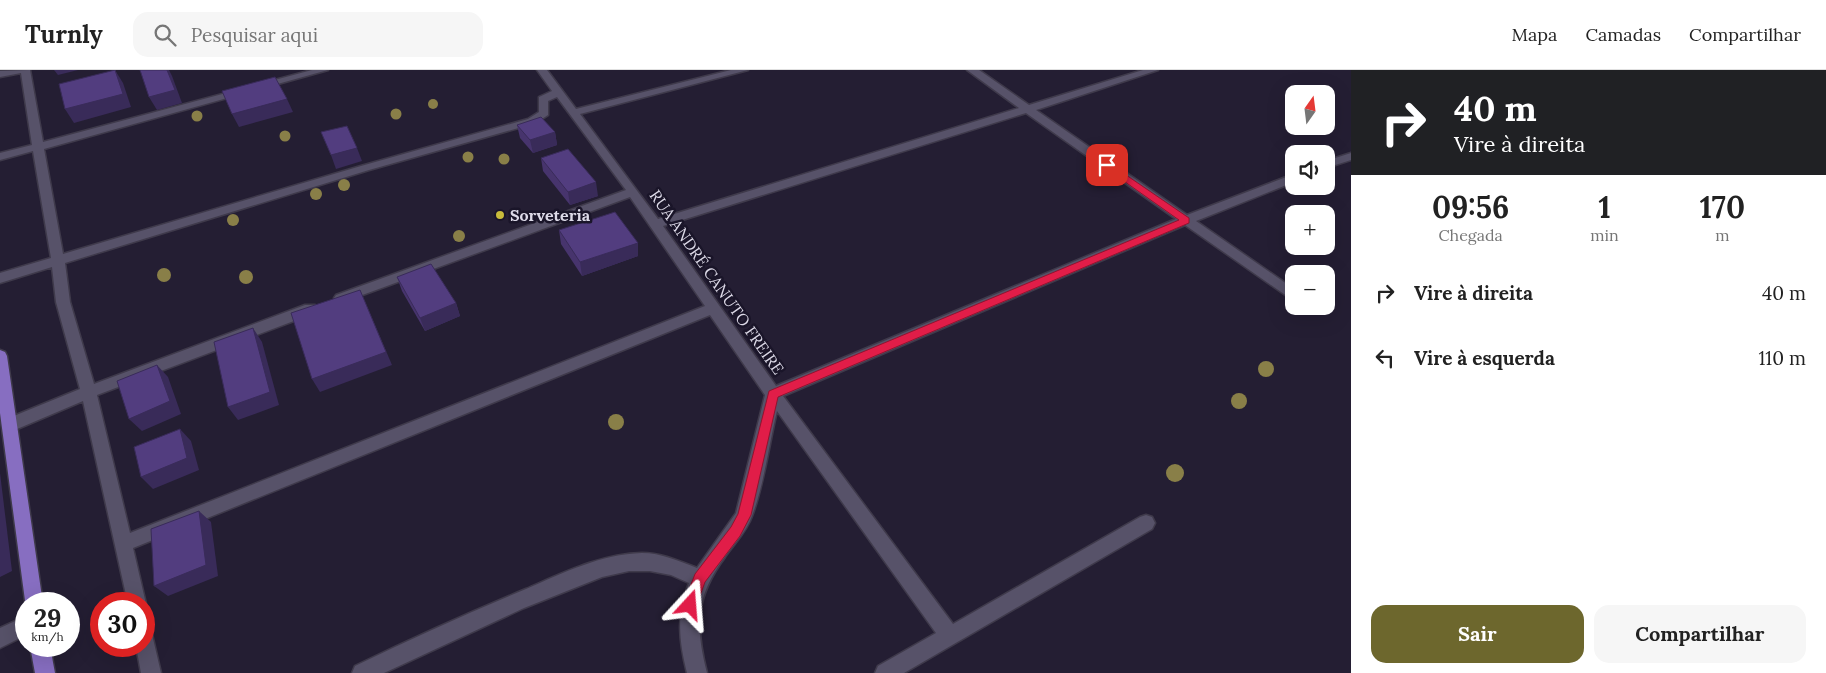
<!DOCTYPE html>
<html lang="pt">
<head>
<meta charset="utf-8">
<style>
	:root { --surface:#fff; --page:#f6f6f6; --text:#222; --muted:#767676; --line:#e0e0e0; --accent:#6d672d }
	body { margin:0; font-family:Lora,serif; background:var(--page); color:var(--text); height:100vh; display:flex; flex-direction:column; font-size:19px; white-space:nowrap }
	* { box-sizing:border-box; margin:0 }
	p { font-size:16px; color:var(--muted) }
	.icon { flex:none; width:28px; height:28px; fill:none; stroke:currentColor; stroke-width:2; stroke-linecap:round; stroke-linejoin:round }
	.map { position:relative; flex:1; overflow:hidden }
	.details { display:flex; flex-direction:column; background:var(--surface); width:475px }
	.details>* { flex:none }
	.banner { background:#202124; color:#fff; overflow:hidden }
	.needle { width:32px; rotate:14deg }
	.fabs { position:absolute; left:1285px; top:15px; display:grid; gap:10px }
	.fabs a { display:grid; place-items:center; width:50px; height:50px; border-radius:10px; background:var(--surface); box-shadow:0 5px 20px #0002; font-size:25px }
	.speed { position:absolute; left:15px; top:522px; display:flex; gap:10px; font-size:25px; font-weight:700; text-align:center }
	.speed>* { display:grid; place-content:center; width:65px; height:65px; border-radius:50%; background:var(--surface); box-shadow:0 5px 20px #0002; line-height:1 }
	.speed small { font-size:12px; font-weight:400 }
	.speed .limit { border:8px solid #d22; background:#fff; color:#111 }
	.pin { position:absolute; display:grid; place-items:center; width:42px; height:42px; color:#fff; margin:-21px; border-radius:10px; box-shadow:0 2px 8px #0006 }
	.me { position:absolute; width:55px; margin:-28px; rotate:19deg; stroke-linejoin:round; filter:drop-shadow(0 0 4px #0008) }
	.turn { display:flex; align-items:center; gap:18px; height:105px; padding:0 20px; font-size:22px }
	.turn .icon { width:65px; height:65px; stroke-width:2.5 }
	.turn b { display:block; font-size:35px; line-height:42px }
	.eta { display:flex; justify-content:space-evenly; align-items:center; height:85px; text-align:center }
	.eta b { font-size:30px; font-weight:700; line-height:35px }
	.button { display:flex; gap:10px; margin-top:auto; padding:10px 20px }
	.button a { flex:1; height:58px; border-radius:15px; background:var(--accent); color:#fff; font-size:20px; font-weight:700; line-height:58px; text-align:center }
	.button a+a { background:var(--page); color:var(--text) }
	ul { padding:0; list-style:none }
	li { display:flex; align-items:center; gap:15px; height:65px; padding:0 20px }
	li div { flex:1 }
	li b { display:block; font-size:19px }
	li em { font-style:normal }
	header { display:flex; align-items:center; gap:30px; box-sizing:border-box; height:70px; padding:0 25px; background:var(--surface); border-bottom:1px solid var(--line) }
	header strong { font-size:24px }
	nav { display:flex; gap:28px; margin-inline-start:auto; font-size:18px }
	.search { width:350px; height:45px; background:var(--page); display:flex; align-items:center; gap:12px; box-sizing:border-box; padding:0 18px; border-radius:15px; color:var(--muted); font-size:19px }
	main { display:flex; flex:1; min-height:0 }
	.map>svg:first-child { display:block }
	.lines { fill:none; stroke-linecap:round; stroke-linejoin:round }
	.street-casing { stroke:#3f3a4b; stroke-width:3 }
	.primary-casing { stroke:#3f3a4b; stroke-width:3 }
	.street { fill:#575269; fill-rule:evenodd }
	.primary { fill:#876ec1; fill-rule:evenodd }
	.tree { fill:#897f48 }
	.wall { fill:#47346d }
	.shaded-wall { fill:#392b59 }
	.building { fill:#523d7f; stroke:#392b59 }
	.route { fill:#e11d48; stroke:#92132f }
	.poi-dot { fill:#c8bb3b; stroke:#1a1529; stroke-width:2 }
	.labels { text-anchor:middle; stroke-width:5; stroke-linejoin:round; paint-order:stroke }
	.poi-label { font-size:16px; font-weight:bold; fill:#dddae8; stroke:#1a1529; text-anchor:start }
	.street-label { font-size:16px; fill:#dddae8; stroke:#1a1529 }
</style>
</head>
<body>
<header>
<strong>Turnly</strong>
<div class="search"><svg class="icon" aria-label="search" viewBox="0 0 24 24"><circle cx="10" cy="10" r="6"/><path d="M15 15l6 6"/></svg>Pesquisar aqui</div>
<nav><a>Mapa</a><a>Camadas</a><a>Compartilhar</a></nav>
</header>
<main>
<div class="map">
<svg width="1351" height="603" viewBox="0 0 1351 603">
	<rect width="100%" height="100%" fill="#241e33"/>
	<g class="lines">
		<g class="street-casing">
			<g id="street">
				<path d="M30,0L43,72L312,0H328L44,79L63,184L361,96L528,49L539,42V27L552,21L537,0H547L576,39L731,0H748L580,44L658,149L1019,38L967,0H979L1029,35L1143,0H1158L1036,40L1187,145L1294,104V112L1196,151L1294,219V231L1185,155L783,326L953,554L1140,447L1146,445L1152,447L1155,453L1152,459L904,603H875L878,596L936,563L777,341C769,374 764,415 752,446C747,461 734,474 725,487C695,527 695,556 707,603H687C679,571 676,544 689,513L671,505L650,501H629L602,507L524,538L384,603H352L355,596C411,569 468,543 526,519C563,503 601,484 642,483C661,483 679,491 697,498L736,443L765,325L710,245L133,478L146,534L144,540V534H128L83,331L10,362L4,360L2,355L4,350L80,319L56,232L52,197L0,213V203L51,188L33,81L0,90V83L32,75L21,3L0,7V1ZM557,27L626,120L336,225L334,228L336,231H346L630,127L705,236L130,463L97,325L315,243L317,239L315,235H305L94,314L70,232L65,193L369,100L536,53L548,45V31ZM1026,43L1176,149L776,316L663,156Z"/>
				<path d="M1351,83V90L1326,98V91Z"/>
				<path d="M26,546V565L0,578V558Z"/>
				<path d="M144,557L151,560L161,603H141L136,576H144Z"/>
			</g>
		</g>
		<g class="primary-casing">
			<g id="primary">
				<path d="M0,280L5,282L7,286L43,534H26V538L0,343Z"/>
				<path d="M30,576H50L55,603H35Z"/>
			</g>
		</g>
		<use href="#street" class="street"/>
		<use href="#primary" class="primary"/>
	</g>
	<g class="tree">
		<circle cx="433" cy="34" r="5"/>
		<circle cx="396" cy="44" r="5.5"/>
		<circle cx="197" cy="46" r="5.5"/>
		<circle cx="285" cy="66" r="5.5"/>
		<circle cx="468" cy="87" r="5.5"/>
		<circle cx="504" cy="89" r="5.5"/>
		<circle cx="344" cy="115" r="6"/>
		<circle cx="316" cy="124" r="6"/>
		<circle cx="233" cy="150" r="6"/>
		<circle cx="459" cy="166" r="6"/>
		<circle cx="164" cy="205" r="7"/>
		<circle cx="246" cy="207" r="7"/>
		<circle cx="1266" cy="299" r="8"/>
		<circle cx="1239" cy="331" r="8"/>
		<circle cx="616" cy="352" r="8"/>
		<circle cx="1175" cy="403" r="9"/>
	</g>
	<g class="wall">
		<path d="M517,55L555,62L557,75L533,83L520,68Z"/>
		<path d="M541,88L598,126L570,135L543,101Z"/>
		<path d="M559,160L638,186L582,206L561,174Z"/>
		<path d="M397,207L456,233L460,246L425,261L402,221Z"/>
	</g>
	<g class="shaded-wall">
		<path d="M54,0H78L58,5Z"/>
		<path d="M115,0L123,13L131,37L74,53L65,39Z"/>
		<path d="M167,0H169L172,6L182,33L157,40L149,27Z"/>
		<path d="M287,29L293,42L239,57L232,44Z"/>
		<path d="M555,62L557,75L533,83L530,70Z"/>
		<path d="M357,78L362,91L336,99L331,85Z"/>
		<path d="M596,112L598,126L570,135L568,122Z"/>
		<path d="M638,173V186L582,206L580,192Z"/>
		<path d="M360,220L392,295L320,322L312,309Z"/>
		<path d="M456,233L460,246L425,261L420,248Z"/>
		<path d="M253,258L262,272L279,335L238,350L228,337Z"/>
		<path d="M157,295L168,307L181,344L142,361L129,349Z"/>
		<path d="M180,359L191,371L199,400L153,419L141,407Z"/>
		<path d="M0,403L12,501L0,507Z"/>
		<path d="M199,441L211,452L218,506L168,526L154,516Z"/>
	</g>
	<g class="building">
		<path d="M115,0L123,24L65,39L59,14Z"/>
		<path d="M140,0H167L175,20L149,27Z"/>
		<path d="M275,7L287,29L232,44L222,21Z"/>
		<path d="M541,47L555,62L530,70L517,55Z"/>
		<path d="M347,56L357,78L331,85L321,62Z"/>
		<path d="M568,79L596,112L568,122L541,88Z"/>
		<path d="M615,142L638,173L580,192L559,160Z"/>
		<path d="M431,194L456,233L420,248L397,207Z"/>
		<path d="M360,220L386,282L312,309L291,243Z"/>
		<path d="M253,258L270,322L228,337L214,272Z"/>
		<path d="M157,295L170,331L129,349L117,311Z"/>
		<path d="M180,359L187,388L141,407L134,377Z"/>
		<path d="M199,441L206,495L154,516L151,459Z"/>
	</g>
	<path class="route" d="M1107,92L1189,148V153L778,327L751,445L740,466L705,512L695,540L690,542L685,540L683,535L695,504L731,457L738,444L769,321L1179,150L1104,97L1102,95Z"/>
	<circle class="poi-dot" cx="500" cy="145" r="5"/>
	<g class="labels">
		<g class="poi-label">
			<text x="510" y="151">Sorveteria</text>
		</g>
		<g class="street-label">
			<text transform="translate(717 212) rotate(55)" y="6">RUA ANDRÉ CANUTO FREIRE</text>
		</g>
	</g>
</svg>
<div class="fabs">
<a><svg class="needle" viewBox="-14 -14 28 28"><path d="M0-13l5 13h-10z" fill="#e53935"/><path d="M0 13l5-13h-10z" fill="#767676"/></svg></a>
<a><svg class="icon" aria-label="sound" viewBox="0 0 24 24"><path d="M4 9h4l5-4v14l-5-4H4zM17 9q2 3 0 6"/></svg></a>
<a>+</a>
<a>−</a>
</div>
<div class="speed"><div>29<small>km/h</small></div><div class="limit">30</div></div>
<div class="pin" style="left:1107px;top:95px;background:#d93025"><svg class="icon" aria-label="arrive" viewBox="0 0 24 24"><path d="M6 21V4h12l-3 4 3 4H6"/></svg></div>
<svg class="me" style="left:690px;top:535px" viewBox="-20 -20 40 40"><path d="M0-17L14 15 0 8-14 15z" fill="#e11d48" stroke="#fff" stroke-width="4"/></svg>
</div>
<section class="details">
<div class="banner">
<div class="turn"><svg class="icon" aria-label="right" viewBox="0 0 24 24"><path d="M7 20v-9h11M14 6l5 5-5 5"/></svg><div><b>40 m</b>Vire à direita</div></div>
</div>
<div class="eta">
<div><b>09:56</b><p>Chegada</p></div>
<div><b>1</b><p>min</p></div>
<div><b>170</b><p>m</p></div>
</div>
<ul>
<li><svg class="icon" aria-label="right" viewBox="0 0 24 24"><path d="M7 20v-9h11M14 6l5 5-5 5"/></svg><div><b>Vire à direita</b></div><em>40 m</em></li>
<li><svg class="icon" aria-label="left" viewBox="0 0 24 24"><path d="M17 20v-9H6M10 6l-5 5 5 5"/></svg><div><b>Vire à esquerda</b></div><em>110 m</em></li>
</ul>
<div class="button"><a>Sair</a><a>Compartilhar</a></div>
</section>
</main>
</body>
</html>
